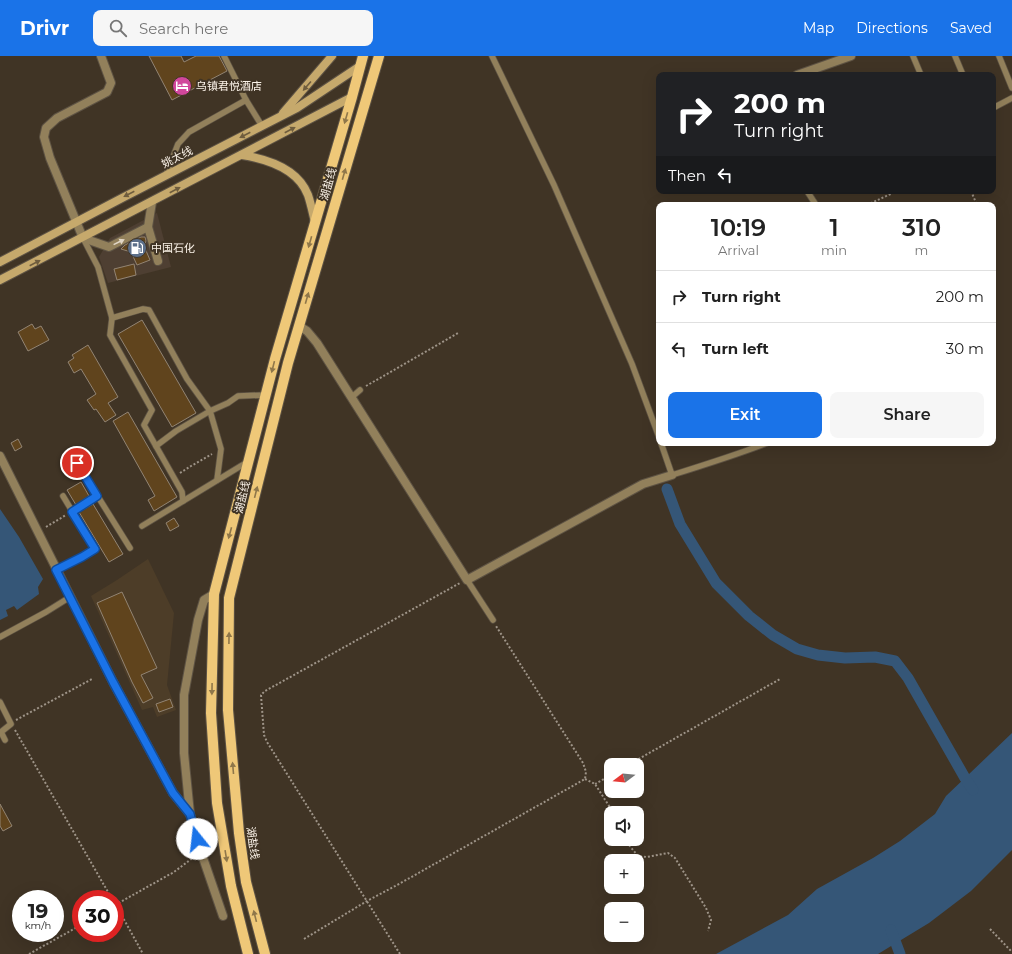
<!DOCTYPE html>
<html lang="en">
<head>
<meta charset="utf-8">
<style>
	:root { --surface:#fff; --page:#f6f6f6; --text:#222; --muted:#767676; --line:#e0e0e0; --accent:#1a73e8 }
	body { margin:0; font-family:Montserrat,"Noto Sans SC",sans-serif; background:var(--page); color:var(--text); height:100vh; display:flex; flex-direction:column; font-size:15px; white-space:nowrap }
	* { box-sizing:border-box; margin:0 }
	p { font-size:13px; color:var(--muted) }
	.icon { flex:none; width:22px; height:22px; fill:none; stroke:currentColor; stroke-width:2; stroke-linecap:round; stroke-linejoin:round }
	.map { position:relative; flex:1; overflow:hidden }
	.panel { position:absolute; left:656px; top:146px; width:340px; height:244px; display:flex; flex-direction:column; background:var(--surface); border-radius:8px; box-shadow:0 4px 16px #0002 }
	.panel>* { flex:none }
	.top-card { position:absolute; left:656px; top:16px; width:340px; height:122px; border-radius:8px; box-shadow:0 4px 16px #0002; background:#202124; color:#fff; overflow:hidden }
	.needle { width:26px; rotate:254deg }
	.tools { position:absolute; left:604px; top:702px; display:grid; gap:8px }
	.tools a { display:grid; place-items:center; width:40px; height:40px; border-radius:8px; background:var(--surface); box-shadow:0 4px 16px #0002; font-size:20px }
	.speed { position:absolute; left:12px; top:834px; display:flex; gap:8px; font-size:20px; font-weight:700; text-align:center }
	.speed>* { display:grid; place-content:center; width:52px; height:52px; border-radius:50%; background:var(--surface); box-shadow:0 4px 16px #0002; line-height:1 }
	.speed small { font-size:10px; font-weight:400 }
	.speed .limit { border:6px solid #d22; background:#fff; color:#111 }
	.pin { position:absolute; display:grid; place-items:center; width:34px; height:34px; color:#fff; margin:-17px; border:2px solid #fff; border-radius:50%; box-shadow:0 1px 4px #0007 }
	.me { position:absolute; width:44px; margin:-22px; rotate:344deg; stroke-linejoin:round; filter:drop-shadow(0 0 3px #0008) }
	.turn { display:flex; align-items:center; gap:14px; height:84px; padding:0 12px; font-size:18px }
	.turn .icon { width:52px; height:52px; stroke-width:2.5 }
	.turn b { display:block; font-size:28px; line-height:34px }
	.then { display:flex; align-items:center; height:38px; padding:0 12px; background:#0003; gap:8px; font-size:15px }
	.eta { display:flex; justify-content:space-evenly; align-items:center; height:68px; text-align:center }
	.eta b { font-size:24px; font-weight:600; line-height:28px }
	.button { display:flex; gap:8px; margin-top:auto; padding:8px 12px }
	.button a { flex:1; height:46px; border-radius:8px; background:var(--accent); color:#fff; font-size:16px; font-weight:600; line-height:46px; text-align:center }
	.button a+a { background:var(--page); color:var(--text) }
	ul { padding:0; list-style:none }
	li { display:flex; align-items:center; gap:12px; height:52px; padding:0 12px; border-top:1px solid var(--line) }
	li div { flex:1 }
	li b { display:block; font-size:15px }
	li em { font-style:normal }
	header { display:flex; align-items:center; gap:24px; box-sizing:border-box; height:56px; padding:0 20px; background:var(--accent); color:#fff }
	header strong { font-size:19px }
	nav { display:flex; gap:22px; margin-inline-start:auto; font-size:14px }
	.search { width:280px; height:36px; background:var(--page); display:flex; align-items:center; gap:10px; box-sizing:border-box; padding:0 14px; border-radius:8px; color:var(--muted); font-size:15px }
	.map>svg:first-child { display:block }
	.commercial { fill:#4e3f32 }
	.built { fill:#4d3d28 }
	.water { fill:#355677 }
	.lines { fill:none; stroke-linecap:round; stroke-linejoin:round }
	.canal { stroke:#355677; stroke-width:11 }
	.building { fill:#60441d; stroke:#928473 }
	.service-casing { stroke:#5e5344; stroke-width:7 }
	.minor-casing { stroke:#5e5344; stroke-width:10 }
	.secondary-casing { stroke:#5e5344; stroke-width:10 }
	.primary-casing { stroke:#5e5344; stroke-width:12 }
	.path { stroke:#9e9488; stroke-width:2; stroke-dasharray:2 2; stroke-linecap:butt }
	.service { stroke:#92805b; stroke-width:5.5 }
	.minor { stroke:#92805b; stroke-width:8 }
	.secondary { stroke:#c6a96c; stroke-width:8 }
	.primary { stroke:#efc878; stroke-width:10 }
	.oneway { fill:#6f5d3e }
	.oneway2 { fill:#8f774a }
	.oneway3 { fill:#e1d6c6 }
	.route-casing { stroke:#114b97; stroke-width:10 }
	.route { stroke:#1a73e8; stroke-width:7 }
	.labels { text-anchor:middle; stroke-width:4; stroke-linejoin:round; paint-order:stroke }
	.poi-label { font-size:11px; fill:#fbf3e9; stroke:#403425; text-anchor:start }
	.street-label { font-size:11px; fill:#fbf3e9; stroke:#403425 }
</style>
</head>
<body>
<header>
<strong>Drivr</strong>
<div class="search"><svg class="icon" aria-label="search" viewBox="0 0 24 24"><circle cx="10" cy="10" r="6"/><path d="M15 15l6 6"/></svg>Search here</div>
<nav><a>Map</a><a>Directions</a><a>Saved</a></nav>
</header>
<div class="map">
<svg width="1012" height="898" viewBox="0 0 1012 898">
	<rect width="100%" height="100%" fill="#403425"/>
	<path class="commercial" d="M157,157L171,211L108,227L99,201L110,182Z"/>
	<path class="built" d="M148,503L174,557L167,629L176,654L157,661L153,651L142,654L91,540L117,524Z"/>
	<g class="water">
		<path d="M0,453L19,481L43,523L38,531L39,538L17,554L14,550L6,554L8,560L0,564Z"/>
		<path d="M1012,677V794L971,835L929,867L878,898H716L788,859L817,833L873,802L900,785L935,758L946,740Z"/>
	</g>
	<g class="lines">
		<g class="canal">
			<path d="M667,433L680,468L716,527L749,560L773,579L797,593L818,599L845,602L875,601L895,605L908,622L965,722L973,734"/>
			<path d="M891,874L900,898"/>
		</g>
	</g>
	<g class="building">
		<path d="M149,0H181L184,6L196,0H219L227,15L172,44Z"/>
		<path d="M141,181H145L146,185L144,190L150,204L137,209L131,196L121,193L125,189Z"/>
		<path d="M134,208L136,219L117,224L114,213Z"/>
		<path d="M142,264L196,357L172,371L118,278Z"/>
		<path d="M32,268L35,273L41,270L49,284L28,295L18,276Z"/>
		<path d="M88,289L118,341L108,347L116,359L105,366L96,353L94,354L87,344L96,338L81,313L74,317L68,306L74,302L72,299Z"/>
		<path d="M128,356L177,441L154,455L148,444L155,440L113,365Z"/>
		<path d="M18,383L22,391L15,395L11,387Z"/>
		<path d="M81,426L89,440L76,449L67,434Z"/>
		<path d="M93,448L123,498L109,506L79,456Z"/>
		<path d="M174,462L179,470L170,475L166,467Z"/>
		<path d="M122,536L157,612L141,619L153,642L143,647L132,626L97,547Z"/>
		<path d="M170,643L173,651L159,656L156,648Z"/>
		<path d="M0,748L12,770L3,775L0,770Z"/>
	</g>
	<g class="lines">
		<g class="service-casing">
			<g id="service">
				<path d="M224,0L246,44L262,70"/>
				<path d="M492,0L554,129L632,308L659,381"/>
				<path d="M913,0L921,19"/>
				<path d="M955,0L963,19"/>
				<path d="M999,0L1012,32"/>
				<path d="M993,52L1012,42"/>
				<path d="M166,119L178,88L189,76L246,44"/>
				<path d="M807,135L816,149"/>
				<path d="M83,182L98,211L112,262L110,279L152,354L144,369L182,436L183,445"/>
				<path d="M112,262L143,253L149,254L187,323L210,355L221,393L217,424"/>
				<path d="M352,341L360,334"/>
				<path d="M661,387L672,419C704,409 736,399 767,387"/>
				<path d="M156,390L176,375L210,355L228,347L238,340L266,339"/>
				<path d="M77,407L130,492"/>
				<path d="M72,456L97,440"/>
				<path d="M142,470L249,405"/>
				<path d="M56,514L82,501L95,493L63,440"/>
				<path d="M467,524L493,564"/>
				<path d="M0,581L46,556L70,541"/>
				<path d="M0,646L11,668L1,676L5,684"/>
			</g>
		</g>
		<g class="minor-casing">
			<g id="minor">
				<path d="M101,0L111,27L107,36L57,62L46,72L44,81L50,102L83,182L109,191L148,171L152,146"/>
				<path d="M797,19L851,0"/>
				<path d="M148,171L158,205"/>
				<path d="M299,270L307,275L317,287L467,524L643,428L672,419"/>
				<path d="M0,400L113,626L173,737L190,758"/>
				<path d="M214,538L204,544L198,564L184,639V697L190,758L201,796L223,860"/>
			</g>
		</g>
		<g class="secondary-casing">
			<g id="secondary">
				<path d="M283,57L332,0"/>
				<path d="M242,99C267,103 298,113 308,139C311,148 313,158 315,166"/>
				<path d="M0,206L124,141L297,52L360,10"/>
				<path d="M0,224L352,41"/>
			</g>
		</g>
		<g class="primary-casing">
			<g id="primary">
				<path d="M248,898L231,830L217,747L211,657L214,538L275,303L352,41L363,0"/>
				<path d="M265,898L246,826L239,777L228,654L229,542L288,307L379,0"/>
			</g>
		</g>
		<g class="path">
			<path d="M971,135L977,149"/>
			<path d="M867,149L897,135"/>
			<path d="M366,330L458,277"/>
			<path d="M180,417L191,410L212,398"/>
			<path d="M46,471L66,459"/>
			<path d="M16,664L92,623"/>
			<path d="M15,674L112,843"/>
			<path d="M628,709L780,623"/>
			<path d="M585,723L595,728L611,753L612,757"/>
			<path d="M595,728L611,719"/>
			<path d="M624,783L638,800L647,801L668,797L675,802L706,852L711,864L708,875"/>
			<path d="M115,849L174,816L194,801"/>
			<path d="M116,849L143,898"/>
			<path d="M990,873L1012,896"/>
			<path d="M304,883L367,845L399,828L585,723L586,716L583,707L496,570"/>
			<path d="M29,898L81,869"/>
			<path d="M400,898L267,686L264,679L261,639L265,635L460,527"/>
		</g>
		<use href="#service" class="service"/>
		<use href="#minor" class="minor"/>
		<use href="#secondary" class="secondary"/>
		<use href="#primary" class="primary"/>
	</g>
	<defs><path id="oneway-solid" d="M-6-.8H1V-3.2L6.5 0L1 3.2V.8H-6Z"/></defs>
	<g class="oneway">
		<use href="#oneway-solid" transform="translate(307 30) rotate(131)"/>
		<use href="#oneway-solid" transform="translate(290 74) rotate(-28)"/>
		<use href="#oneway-solid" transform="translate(245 79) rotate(153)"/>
		<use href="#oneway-solid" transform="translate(175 134) rotate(-28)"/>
		<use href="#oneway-solid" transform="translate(129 138) rotate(153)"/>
		<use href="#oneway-solid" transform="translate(35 207) rotate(-27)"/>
	</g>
	<g class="oneway2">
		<use href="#oneway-solid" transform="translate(346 62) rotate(106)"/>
		<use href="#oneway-solid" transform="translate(344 118) rotate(-74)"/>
		<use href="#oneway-solid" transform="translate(310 186) rotate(106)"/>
		<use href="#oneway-solid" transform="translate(307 242) rotate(-74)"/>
		<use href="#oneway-solid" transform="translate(273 311) rotate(104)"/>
		<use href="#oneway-solid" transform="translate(256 436) rotate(-76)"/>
		<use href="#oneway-solid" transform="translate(230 477) rotate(105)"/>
		<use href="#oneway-solid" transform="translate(229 582) rotate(-89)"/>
		<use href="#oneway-solid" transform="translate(212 633) rotate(91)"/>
		<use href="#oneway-solid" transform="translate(233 712) rotate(-95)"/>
		<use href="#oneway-solid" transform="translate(226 800) rotate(81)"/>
		<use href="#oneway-solid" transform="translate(255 860) rotate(-104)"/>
	</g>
	<use class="oneway3" href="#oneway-solid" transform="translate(119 186) rotate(-26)"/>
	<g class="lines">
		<g class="route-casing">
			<path id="route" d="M77,407L97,440L72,456L95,493L82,501L56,514L113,626L173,737L190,758L197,783"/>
		</g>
		<use href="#route" class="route"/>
	</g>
	<defs>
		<g id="hotel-disc" transform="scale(1)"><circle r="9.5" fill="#d1479c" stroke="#403425"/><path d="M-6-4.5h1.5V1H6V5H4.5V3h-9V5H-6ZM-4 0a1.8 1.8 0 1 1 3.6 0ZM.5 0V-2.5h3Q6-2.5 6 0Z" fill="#fff"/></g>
		<g id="fuel-disc" transform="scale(1)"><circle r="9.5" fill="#5c6f8a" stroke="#403425"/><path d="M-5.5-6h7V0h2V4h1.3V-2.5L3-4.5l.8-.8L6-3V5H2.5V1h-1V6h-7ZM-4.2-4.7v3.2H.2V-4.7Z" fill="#fff"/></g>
	</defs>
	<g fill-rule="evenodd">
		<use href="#hotel-disc" x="182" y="30"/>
		<use href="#fuel-disc" x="137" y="192"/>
	</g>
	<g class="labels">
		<g class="poi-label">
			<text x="196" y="34">乌镇君悦酒店</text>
			<text x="151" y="196">中国石化</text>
		</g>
		<g class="street-label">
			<text transform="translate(177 101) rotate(-27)" y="4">姚太线</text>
			<text transform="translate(328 128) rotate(-74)" y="4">湖盐线</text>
			<text transform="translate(242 441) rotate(-76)" y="4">湖盐线</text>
			<text transform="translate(253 787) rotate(82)" y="4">湖盐线</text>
		</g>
	</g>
</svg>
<div class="tools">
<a><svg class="needle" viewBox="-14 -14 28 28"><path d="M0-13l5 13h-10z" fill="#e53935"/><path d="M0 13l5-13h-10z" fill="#767676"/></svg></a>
<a><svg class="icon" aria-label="sound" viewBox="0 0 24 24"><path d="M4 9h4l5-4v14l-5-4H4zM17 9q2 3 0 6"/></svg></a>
<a>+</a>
<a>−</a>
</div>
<div class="speed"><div>19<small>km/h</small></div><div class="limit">30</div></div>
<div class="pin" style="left:77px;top:407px;background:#d93025"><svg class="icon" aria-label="arrive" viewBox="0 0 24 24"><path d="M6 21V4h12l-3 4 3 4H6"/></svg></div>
<svg class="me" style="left:197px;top:783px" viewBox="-20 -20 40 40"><circle r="19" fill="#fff"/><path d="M0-13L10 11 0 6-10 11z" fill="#1a73e8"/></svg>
<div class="top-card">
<div class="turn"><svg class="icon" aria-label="right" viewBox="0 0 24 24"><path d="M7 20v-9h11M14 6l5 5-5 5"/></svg><div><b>200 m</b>Turn right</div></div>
<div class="then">Then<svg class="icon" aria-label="left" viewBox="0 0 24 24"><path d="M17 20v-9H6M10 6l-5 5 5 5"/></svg></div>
</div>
<section class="panel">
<div class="eta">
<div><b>10:19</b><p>Arrival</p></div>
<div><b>1</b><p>min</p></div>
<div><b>310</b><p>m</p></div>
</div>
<ul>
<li><svg class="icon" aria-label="right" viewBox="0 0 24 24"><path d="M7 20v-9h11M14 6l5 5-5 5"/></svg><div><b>Turn right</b></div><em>200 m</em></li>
<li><svg class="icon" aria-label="left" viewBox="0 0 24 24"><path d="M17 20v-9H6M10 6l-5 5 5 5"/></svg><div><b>Turn left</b></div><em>30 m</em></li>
</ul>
<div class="button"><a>Exit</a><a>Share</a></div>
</section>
</div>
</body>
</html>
